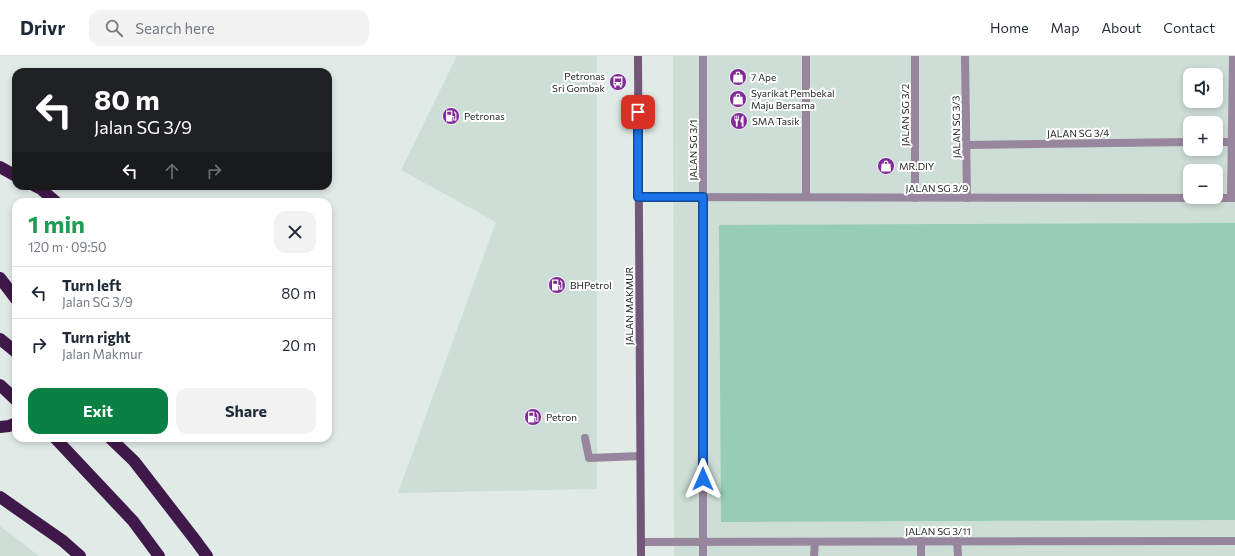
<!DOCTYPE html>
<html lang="en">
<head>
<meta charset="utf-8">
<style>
	:root { --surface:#fff; --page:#f2f2f3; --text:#1f2937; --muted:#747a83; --line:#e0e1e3; --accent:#0b8043 }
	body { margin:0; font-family:Commissioner,sans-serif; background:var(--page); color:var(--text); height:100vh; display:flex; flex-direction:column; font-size:15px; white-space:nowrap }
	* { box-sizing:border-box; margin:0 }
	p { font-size:13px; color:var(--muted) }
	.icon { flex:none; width:22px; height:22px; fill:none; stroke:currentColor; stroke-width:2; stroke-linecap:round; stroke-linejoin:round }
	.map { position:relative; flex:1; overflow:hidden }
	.sheet { position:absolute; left:12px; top:142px; width:320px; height:244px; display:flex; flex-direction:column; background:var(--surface); border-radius:12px; box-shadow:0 2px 6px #0003 }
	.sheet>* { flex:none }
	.banner { position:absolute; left:12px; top:12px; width:320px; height:122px; border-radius:12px; box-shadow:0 2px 6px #0003; background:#202124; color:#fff; overflow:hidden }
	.tools { position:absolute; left:1183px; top:12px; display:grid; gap:8px }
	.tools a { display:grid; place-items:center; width:40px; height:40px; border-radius:8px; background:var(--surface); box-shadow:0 2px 6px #0003; font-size:20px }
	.pin { position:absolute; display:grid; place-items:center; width:34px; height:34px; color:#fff; margin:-17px; border-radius:8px; box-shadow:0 2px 6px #0006 }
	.me { position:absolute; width:44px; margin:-22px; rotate:0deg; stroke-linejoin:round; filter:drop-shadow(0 0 3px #0008) }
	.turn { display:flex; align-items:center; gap:14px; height:84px; padding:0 16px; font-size:18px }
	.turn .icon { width:52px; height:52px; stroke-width:2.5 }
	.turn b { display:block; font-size:28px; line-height:34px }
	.lanes { display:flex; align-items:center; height:38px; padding:0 16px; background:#0003; justify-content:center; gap:20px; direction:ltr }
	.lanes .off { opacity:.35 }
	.round { display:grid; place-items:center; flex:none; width:42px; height:42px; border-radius:12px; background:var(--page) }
	.head { display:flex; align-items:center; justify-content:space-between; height:68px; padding:0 16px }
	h1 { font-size:24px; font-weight:700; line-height:30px; color:#1e9e55 }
	.button { display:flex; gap:8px; margin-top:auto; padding:8px 16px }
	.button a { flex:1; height:46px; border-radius:12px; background:var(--accent); color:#fff; font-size:16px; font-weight:700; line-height:46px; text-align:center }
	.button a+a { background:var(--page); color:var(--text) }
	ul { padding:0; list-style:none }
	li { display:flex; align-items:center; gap:12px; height:52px; padding:0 16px; border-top:1px solid var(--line) }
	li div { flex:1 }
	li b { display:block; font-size:15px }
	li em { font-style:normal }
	header { display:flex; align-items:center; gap:24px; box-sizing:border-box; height:56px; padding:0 20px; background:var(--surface); border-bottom:1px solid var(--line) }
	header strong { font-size:19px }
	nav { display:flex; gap:22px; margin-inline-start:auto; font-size:14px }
	.search { width:280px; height:36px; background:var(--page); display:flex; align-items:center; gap:10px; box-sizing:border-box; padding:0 14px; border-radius:12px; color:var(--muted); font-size:15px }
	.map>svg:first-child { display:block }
	.built { fill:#cdded6; fill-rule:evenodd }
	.green { fill:#97ccb6 }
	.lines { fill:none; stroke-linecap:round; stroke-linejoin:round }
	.lane { stroke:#98859e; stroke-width:8 }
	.street { stroke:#98859e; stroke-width:8 }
	.secondary { stroke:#72577a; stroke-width:8 }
	.highway { stroke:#3f194a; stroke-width:12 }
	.route-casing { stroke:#114b97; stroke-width:10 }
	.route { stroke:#1a73e8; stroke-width:7 }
	.labels { text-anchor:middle; stroke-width:4; stroke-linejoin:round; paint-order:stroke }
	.poi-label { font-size:10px; fill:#222624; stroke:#fff; text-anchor:start }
	.street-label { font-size:10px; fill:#222624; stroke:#fff }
</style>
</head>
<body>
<header>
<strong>Drivr</strong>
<div class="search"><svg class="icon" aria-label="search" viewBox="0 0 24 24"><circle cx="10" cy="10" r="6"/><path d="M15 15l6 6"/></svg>Search here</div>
<nav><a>Home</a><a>Map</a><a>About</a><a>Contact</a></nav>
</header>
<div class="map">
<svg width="1235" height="500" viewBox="0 0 1235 500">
	<rect width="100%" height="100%" fill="#e0eae6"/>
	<g class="built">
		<path d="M457,0H597V433L398,437L496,166L401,114Z"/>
		<path d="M673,0H1235V500H674ZM1190,19H1216V45H1190ZM1190,67H1216V93H1190ZM1190,115H1216V141H1190Z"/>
		<path d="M0,470L39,500H0Z"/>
	</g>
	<path class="green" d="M1235,167V464L721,466L719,169Z"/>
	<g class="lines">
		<g class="lane">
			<path d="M806,141V0"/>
			<path d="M585,382L589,402L640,400"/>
			<path d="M814,500L815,486"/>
		</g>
		<g class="street">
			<path d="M703,0V500"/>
			<path d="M915,0V142"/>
			<path d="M965,0L967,142"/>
			<path d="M1216,86H1233"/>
			<path d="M967,89L1190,86"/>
			<path d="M638,141L1235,142"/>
			<path d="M1231,142L1233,0"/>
			<path d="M921,485V500"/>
			<path d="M957,485L958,500"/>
			<path d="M641,486L1235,485"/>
		</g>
		<path class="secondary" d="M638,0L641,500"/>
		<g class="highway">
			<path d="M0,111L16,120"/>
			<path d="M35,130L41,133L56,146"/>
			<path d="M0,222L16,243"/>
			<path d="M0,283L16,296"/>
			<path d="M0,329L16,344"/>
			<path d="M0,371L9,370L16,367"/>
			<path d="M55,382L133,465L159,500"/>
			<path d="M110,382L134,405L196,485L207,500"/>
			<path d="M0,441L63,485L80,500"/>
		</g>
	</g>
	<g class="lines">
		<g class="route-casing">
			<path id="route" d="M638,56V141H703V423"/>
		</g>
		<use href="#route" class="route"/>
	</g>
	<defs>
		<g id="shop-disc" transform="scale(0.9)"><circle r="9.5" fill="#812a98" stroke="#fff"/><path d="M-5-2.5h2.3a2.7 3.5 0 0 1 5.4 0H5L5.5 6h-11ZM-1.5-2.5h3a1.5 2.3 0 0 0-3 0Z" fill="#fff"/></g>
		<g id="bus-disc" transform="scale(0.9)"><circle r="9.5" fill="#812a98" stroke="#fff"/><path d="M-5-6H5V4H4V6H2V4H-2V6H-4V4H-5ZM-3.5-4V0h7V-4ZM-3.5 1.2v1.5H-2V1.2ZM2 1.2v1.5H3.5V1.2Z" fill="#fff"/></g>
		<g id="fuel-disc" transform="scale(0.9)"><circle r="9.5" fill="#812a98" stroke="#fff"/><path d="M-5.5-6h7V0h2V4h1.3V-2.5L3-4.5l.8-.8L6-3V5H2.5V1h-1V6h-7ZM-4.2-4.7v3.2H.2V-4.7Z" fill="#fff"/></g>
		<g id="restaurant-disc" transform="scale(0.9)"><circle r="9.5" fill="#812a98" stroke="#fff"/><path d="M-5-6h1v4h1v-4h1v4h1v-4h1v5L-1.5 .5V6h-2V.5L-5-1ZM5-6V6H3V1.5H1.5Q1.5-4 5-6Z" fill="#fff"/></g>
	</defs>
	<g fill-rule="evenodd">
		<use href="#shop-disc" x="738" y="21"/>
		<use href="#bus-disc" x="618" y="26"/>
		<use href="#shop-disc" x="738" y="43"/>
		<use href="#fuel-disc" x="451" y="60"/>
		<use href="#restaurant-disc" x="739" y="65"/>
		<use href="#shop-disc" x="886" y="110"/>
		<use href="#fuel-disc" x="557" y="229"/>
		<use href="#fuel-disc" x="533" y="361"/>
	</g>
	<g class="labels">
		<g class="poi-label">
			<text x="605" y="24" text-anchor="end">Petronas<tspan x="605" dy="12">Sri Gombak</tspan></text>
			<text x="751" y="25">7 Ape</text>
			<text x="751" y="41">Syarikat Pembekal<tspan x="751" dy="12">Maju Bersama</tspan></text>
			<text x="464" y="64">Petronas</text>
			<text x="752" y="69">SMA Tasik</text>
			<text x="899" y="114">MR.DIY</text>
			<text x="570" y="233">BHPetrol</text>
			<text x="546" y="365">Petron</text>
		</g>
		<g class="street-label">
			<text transform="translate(905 59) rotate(-90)" y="4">JALAN SG 3/2</text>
			<text transform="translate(956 71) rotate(-91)" y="4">JALAN SG 3/3</text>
			<text transform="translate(1078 77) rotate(-1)" y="4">JALAN SG 3/4</text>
			<text transform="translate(693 94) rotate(-90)" y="4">JALAN SG 3/1</text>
			<text x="937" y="136">JALAN SG 3/9</text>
			<text transform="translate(629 250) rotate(-90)" y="4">JALAN MAKMUR</text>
			<text x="938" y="479">JALAN SG 3/11</text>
		</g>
	</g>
</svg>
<div class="tools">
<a><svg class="icon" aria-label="sound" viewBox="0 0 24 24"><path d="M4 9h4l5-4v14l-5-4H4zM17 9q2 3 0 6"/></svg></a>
<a>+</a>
<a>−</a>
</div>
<div class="pin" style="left:638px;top:56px;background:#d93025"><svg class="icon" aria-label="arrive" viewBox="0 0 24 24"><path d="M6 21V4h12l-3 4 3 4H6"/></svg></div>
<svg class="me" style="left:703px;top:423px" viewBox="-20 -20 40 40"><path d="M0-17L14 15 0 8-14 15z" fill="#1a73e8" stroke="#fff" stroke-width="4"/></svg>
<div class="banner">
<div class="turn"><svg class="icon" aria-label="left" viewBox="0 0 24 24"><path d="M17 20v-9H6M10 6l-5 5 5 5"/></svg><div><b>80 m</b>Jalan SG 3/9</div></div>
<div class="lanes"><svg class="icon" aria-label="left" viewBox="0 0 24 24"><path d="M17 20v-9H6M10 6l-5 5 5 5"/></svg><svg class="icon off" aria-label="ahead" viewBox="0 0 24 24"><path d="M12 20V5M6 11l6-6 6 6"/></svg><svg class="icon off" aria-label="right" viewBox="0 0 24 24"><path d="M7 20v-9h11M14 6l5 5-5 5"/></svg></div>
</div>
<section class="sheet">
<div class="head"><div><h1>1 min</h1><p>120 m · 09:50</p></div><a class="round"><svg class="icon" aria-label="close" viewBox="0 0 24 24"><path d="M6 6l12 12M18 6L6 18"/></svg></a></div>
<ul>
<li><svg class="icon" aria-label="left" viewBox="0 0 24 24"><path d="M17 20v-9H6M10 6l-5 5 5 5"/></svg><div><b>Turn left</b><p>Jalan SG 3/9</p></div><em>80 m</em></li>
<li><svg class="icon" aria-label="right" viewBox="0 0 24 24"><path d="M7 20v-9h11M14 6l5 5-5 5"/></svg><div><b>Turn right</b><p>Jalan Makmur</p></div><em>20 m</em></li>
</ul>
<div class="button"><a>Exit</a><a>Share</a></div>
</section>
</div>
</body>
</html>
